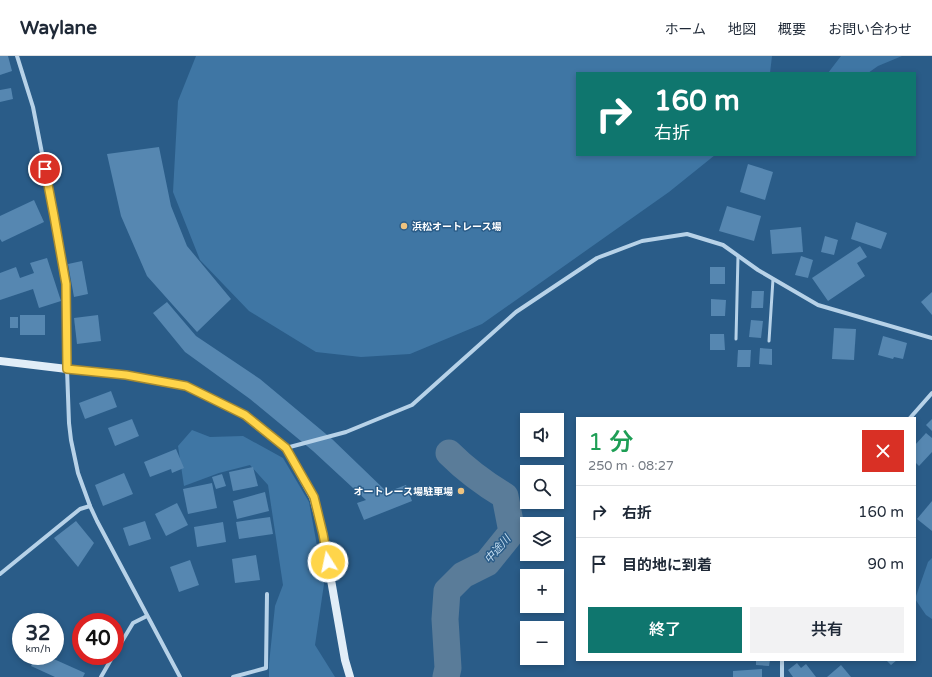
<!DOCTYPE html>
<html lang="ja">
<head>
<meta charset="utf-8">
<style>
	:root { --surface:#fff; --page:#f2f2f3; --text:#1f2937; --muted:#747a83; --line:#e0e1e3; --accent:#0f766e }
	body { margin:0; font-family:"Varela Round","Noto Sans JP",sans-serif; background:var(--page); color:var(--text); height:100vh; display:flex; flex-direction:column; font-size:15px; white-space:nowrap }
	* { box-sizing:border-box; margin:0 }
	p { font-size:13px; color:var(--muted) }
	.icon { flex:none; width:22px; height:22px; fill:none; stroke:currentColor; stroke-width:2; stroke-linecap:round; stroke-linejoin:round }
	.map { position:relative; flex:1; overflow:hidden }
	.drawer { position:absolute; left:576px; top:361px; width:340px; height:244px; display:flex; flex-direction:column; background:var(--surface); border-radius:0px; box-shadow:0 2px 6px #0003 }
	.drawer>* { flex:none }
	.guide { position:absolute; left:576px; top:16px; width:340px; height:84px; border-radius:0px; box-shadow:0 2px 6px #0003; background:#0f766e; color:#fff; overflow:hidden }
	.controls { position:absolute; left:520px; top:357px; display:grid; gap:8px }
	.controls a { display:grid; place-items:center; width:44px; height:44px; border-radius:0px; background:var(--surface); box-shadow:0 2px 6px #0003; font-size:20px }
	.speed { position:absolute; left:12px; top:557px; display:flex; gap:8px; font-size:20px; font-weight:700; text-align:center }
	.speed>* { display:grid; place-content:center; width:52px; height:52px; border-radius:50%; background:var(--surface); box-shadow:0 2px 6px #0003; line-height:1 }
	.speed small { font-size:10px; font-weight:400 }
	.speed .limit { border:6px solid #d22; background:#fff; color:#111 }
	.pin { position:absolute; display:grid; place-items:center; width:34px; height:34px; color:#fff; margin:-17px; border:2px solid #fff; border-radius:50%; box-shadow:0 1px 4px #0007 }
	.me { position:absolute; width:44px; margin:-22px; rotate:350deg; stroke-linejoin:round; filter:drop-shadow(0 0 3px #0008) }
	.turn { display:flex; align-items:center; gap:14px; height:84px; padding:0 12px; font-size:18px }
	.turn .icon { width:52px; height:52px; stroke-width:2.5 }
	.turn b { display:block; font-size:28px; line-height:34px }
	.round { display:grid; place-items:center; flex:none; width:42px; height:42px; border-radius:0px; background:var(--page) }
	.overview { display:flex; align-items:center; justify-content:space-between; height:68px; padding:0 12px }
	h1 { font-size:24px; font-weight:600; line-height:30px; color:#1e9e55 }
	.button { display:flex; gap:8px; margin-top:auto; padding:8px 12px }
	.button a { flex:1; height:46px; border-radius:0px; background:var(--accent); color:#fff; font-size:16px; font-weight:600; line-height:46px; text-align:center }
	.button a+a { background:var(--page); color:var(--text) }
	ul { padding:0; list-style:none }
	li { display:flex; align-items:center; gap:12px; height:52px; padding:0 12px; border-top:1px solid var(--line) }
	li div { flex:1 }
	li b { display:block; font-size:15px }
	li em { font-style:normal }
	header { display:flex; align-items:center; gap:24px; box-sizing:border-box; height:56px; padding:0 20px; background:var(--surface); border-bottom:1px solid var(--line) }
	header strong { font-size:19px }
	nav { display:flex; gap:22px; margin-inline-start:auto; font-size:14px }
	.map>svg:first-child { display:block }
	.green { fill:#3f76a4 }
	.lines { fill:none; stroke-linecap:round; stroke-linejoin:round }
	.river { stroke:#5a7c99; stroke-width:27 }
	.building { fill:#5687b1 }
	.lane { stroke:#b7d2e8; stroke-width:3 }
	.street { stroke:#b7d2e8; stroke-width:4 }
	.secondary { stroke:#e1edf7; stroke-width:8 }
	.route-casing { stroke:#a68a30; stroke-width:10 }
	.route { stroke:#ffd54a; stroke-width:7 }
	.poi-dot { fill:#eec37f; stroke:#2a5c88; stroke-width:1.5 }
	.labels { text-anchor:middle; stroke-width:3; stroke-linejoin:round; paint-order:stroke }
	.poi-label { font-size:10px; font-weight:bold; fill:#fff; stroke:#2a5c88; text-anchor:start }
	.water-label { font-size:11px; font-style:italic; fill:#c3dcef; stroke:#2a5c88 }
</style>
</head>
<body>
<header>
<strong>Waylane</strong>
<nav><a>ホーム</a><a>地図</a><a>概要</a><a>お問い合わせ</a></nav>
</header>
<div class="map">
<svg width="932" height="621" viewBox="0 0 932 621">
	<rect width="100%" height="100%" fill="#2a5c88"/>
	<g class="green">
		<path d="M196,0H772L770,17H577V99H715L669,136L482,268L410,298L361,301L316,296L249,255L200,204L173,136L178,45Z"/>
		<path d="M841,0H902L878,10L868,17H828Z"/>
		<path d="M192,374L210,381L243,380L283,402L309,446L324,528L315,589L335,621H269V608L275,550L283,529L268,429L250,409L219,417L184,430L178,390Z"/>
		<path d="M932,502V563L926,559L915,543L928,506Z"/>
	</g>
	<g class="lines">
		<path class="river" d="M446,621L448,612L445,563L447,535L463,519L487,507L512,476L505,440C485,428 466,414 449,397"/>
	</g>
	<g class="building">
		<path d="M0,0H8L12,15L0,19Z"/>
		<path d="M11,32L13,43L0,46V34Z"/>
		<path d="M159,91L171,150L187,190L231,243L197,276L147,220L121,160L107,98Z"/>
		<path d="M748,108L773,116L765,144L740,136Z"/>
		<path d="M34,144L44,166L2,186L0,183V160Z"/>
		<path d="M727,150L761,160L754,185L719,175Z"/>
		<path d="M856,166L887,177L881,193L851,183Z"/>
		<path d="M801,171L803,196L772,198L770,174Z"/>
		<path d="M825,180L838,184L834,199L821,196Z"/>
		<path d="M860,190L867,201L857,207L865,220L828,245L812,222Z"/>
		<path d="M801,200L813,204L808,222L795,219Z"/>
		<path d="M47,202L61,245L39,252L33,233L0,244V217L16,211L20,222L34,217L30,207Z"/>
		<path d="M82,205L88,238L74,241L68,208Z"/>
		<rect x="710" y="211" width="15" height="17"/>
		<path d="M752,235H764L763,252H751Z"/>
		<path d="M932,236V259L921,246Z"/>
		<path d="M711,243L726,244L725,260H711Z"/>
		<path d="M167,246L196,280L260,323L332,383L387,436L406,429L412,445L364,464L357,447L366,444L313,395L250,343L185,296L153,257Z"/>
		<rect x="20" y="259" width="25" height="20"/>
		<path d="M98,259L101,285L77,288L74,262Z"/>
		<rect x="10" y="261" width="8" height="11"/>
		<path d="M751,264L763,265L761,282L749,281Z"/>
		<path d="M834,272L856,273L854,304L832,303Z"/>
		<path d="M710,278H724L725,294H710Z"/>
		<path d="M883,280L907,287L903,303L894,301L893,303L878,299Z"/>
		<path d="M760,292L772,293V309L759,308Z"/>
		<path d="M738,294H751L750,311H737Z"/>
		<path d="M111,335L117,351L85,363L79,347Z"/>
		<path d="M132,363L139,380L115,390L108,372Z"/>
		<path d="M932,363V375L926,369Z"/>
		<path d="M926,377L932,382V396L919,410L915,406V389Z"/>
		<path d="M176,393L184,412L172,417L171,413L150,421L144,406Z"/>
		<path d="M253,411L258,430L233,435L229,416Z"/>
		<path d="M124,417L133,438L103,450L95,429Z"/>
		<path d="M222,418L226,430L216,433L212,421Z"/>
		<path d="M212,427L217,452L188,458L183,433Z"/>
		<path d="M265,436L269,455L237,463L233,445Z"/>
		<path d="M932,445V475L917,463Z"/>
		<path d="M177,447L188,469L166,480L155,458Z"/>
		<path d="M270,461L273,478L239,483L236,466Z"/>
		<path d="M76,465L94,487L78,511L54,482Z"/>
		<path d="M145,465L151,483L129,490L123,472Z"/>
		<path d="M223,466L226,486L197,491L194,471Z"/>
		<path d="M256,499L260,524L235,527L232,503Z"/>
		<path d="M190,504L199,529L179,536L170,511Z"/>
		<path d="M35,600H47L85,617L83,621H55L31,610Z"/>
		<path d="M756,604H770L769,610L756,609Z"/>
		<path d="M886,604H897L891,609Z"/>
		<path d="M797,607L801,612L806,608L816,621H793L788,614Z"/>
		<path d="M841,609L851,621H827Z"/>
		<path d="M762,613V621H733V615Z"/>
	</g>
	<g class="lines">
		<g class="lane">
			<path d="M736,283L738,200"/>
			<path d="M769,285L773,223"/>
		</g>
		<g class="street">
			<path d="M17,0L33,51L54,159L66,228L67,313L69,367L71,384L78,417L90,450L97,465L180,621"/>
			<path d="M910,362L932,337"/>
			<path d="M286,392L346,376L412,349L516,256L597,202L642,185L687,178L723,189L758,214L818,249L932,282"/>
			<path d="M0,518L80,453L90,450"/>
			<path d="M115,597L133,567L147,560"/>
			<path d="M101,621L113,600"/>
			<path d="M233,621L266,612L267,538"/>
			<path d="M782,621V604"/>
		</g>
		<path class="secondary" d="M0,305L67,313L126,319L186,330L245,359L286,392L313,441L323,478L345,604L350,621"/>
	</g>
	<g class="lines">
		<g class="route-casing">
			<path id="route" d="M45,113L54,160L66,228L67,313L126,319L186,330L245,359L286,392L314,441L323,478L328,506"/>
		</g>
		<use href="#route" class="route"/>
	</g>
	<g class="poi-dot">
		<circle cx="404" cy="170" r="4"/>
		<circle cx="461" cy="435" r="4"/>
	</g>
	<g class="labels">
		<g class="poi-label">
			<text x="412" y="174">浜松オートレース場</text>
			<text x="453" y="439" text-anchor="end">オートレース場駐車場</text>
		</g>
		<g class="water-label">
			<text transform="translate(497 493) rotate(-49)" y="4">中途川</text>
		</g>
	</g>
</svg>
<div class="controls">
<a><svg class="icon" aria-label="sound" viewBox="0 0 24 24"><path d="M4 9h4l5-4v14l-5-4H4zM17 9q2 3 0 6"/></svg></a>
<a><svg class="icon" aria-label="search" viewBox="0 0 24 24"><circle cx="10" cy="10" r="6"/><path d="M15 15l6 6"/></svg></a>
<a><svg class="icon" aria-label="layers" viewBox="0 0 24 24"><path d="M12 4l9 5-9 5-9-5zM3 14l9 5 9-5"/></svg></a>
<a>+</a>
<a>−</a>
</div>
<div class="speed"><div>32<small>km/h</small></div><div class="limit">40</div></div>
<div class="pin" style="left:45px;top:113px;background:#d93025"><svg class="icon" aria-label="arrive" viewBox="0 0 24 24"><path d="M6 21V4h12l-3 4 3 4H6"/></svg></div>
<svg class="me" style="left:328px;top:506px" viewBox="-20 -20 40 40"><circle r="17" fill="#ffd54a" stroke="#fff" stroke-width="3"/><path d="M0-11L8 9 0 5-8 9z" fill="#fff"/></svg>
<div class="guide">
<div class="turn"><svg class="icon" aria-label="right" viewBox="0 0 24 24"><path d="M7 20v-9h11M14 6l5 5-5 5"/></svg><div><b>160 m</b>右折</div></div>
</div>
<section class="drawer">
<div class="overview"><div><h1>1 分</h1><p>250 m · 08:27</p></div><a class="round" style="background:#d93025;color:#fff"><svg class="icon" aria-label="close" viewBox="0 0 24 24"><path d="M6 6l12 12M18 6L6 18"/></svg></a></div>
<ul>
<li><svg class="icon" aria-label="right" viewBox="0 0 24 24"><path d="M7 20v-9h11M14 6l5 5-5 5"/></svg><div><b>右折</b></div><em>160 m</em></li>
<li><svg class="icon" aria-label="arrive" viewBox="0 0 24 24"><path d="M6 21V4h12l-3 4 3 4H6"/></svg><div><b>目的地に到着</b></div><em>90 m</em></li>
</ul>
<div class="button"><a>終了</a><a>共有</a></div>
</section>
</div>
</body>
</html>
